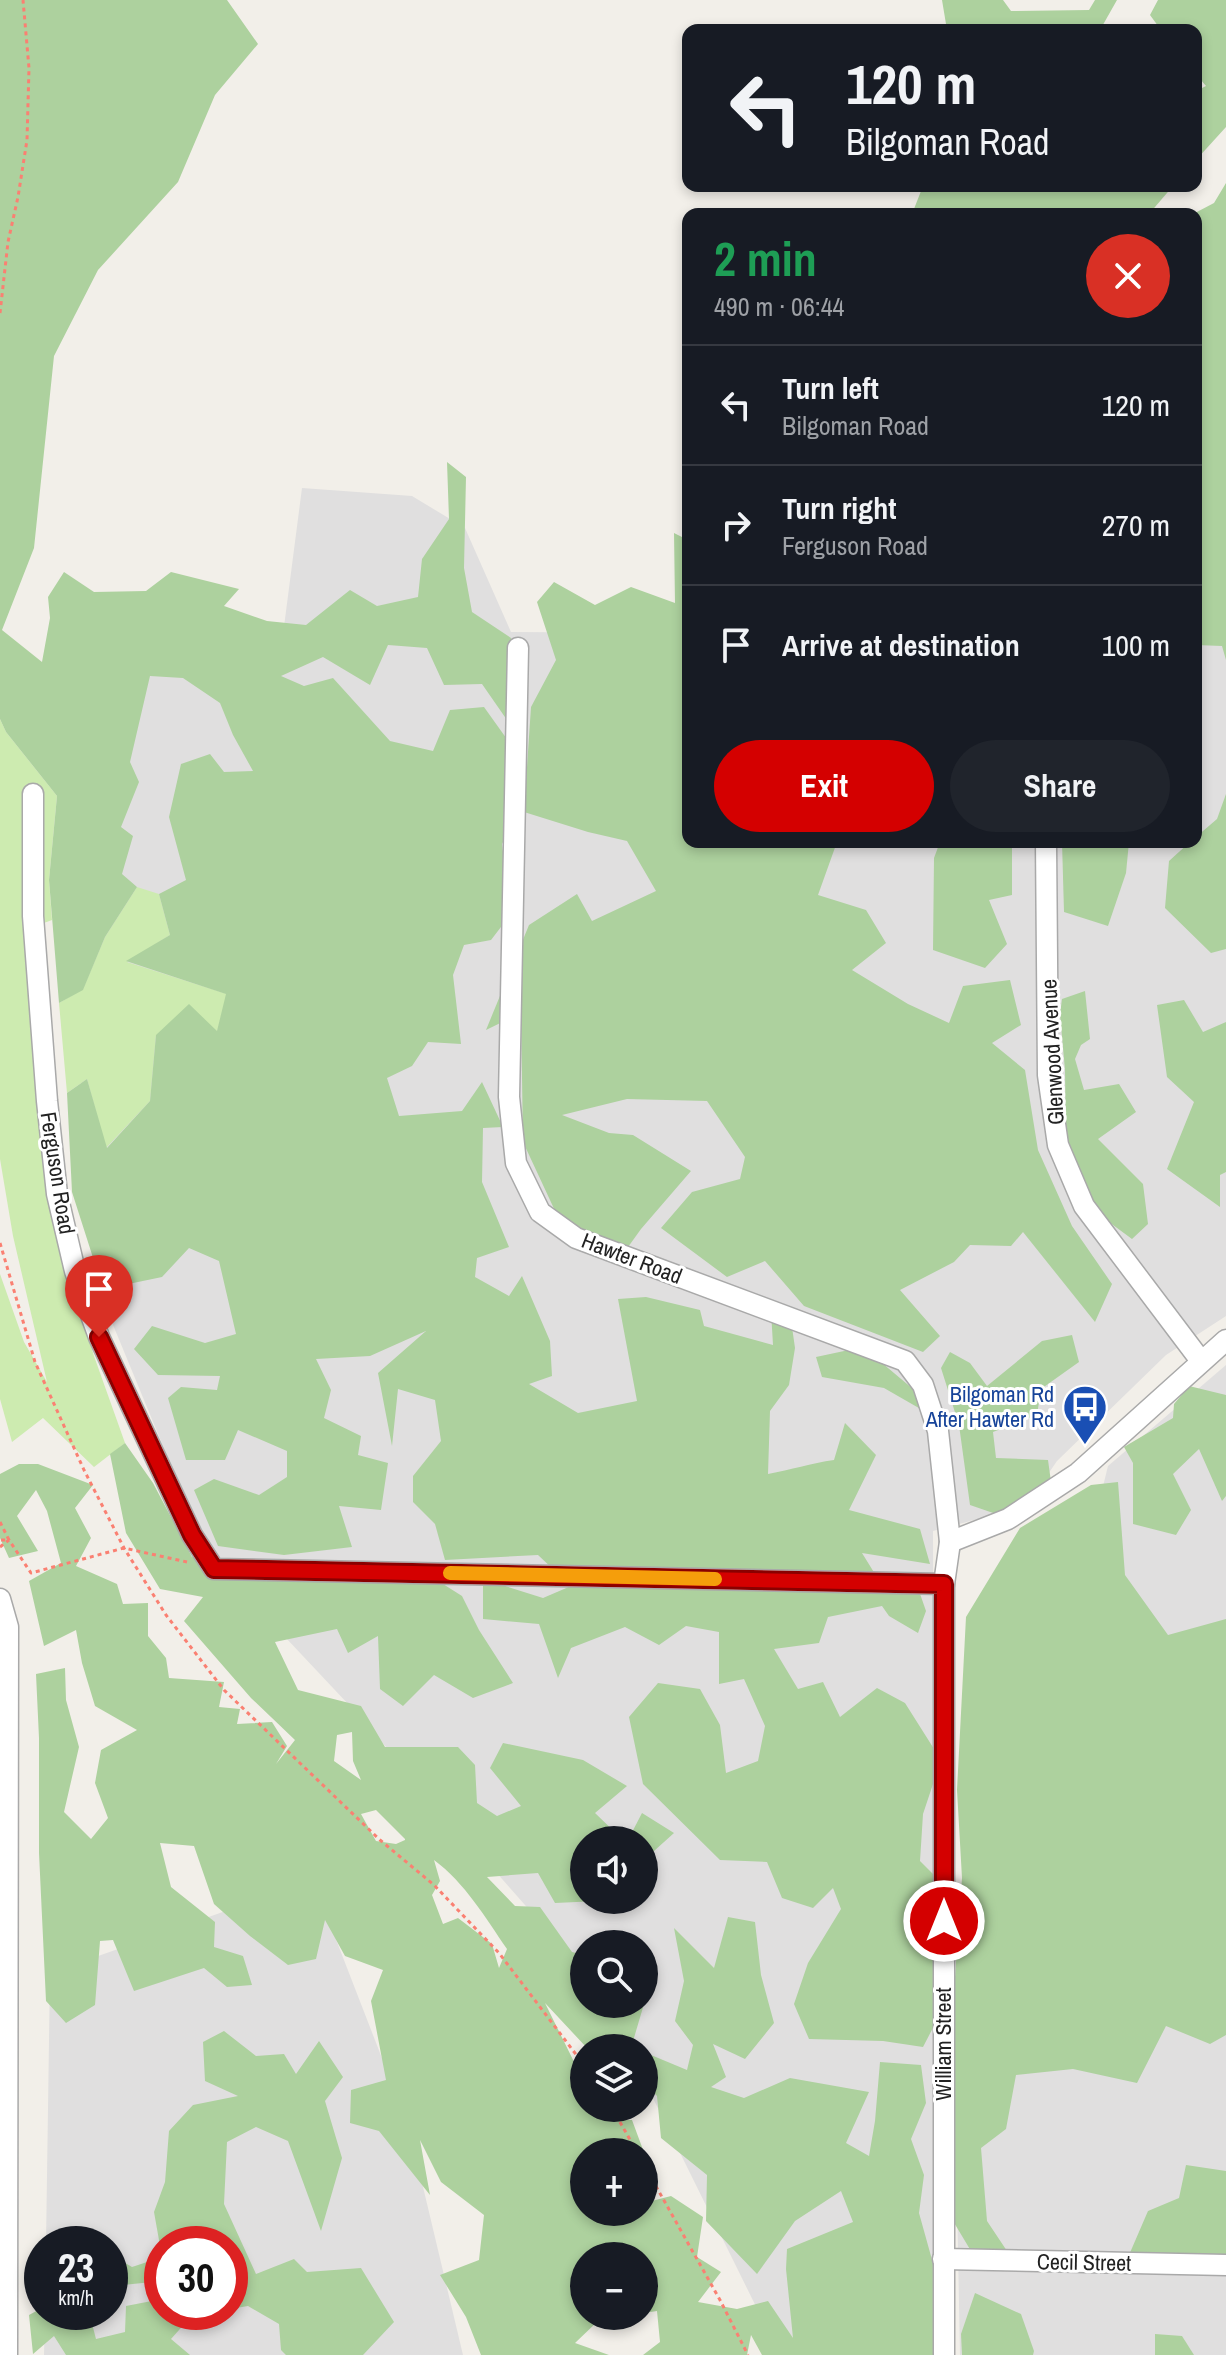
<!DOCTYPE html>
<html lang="en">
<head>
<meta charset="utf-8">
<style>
	:root { --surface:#171b24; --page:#20242c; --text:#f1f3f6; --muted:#9ea1a6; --line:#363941; --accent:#d40000 }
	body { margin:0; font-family:"Archivo Narrow",sans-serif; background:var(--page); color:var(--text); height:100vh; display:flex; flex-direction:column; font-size:30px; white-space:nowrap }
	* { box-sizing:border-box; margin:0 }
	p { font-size:26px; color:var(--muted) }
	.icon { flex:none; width:44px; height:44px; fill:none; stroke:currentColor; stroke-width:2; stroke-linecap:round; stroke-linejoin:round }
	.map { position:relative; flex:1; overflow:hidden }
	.panel { position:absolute; left:682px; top:208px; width:520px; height:640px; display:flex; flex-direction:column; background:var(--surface); border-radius:16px; box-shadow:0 4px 12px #0003 }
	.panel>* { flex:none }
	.top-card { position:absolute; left:682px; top:24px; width:520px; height:168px; border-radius:16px; box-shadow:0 4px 12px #0003; background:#171b24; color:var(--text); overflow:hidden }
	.controls { position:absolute; left:570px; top:1826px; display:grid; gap:16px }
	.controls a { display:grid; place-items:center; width:88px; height:88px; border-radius:50%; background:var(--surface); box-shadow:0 4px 12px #0003; font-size:40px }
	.speed { position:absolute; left:24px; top:2226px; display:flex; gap:16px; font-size:40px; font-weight:700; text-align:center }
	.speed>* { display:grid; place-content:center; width:104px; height:104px; border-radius:50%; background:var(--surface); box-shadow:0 4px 12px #0003; line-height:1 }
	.speed small { font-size:20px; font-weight:400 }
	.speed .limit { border:12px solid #d22; background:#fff; color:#111 }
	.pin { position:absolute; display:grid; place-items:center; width:68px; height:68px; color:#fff; margin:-82px -34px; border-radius:50% 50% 50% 0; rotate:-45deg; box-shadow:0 0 8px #0007 }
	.pin .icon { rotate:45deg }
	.me { position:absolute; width:88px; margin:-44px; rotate:0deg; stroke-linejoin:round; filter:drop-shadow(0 0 6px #0008) }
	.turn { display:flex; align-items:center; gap:28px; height:168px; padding:0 32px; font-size:36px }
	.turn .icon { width:104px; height:104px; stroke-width:2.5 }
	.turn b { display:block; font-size:56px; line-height:68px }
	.round { display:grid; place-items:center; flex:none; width:84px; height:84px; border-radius:42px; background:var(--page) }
	.headline { display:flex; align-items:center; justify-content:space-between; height:136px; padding:0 32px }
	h1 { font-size:48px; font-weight:700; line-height:60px; color:#1e9e55 }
	.button { display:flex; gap:16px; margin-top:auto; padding:16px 32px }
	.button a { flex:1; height:92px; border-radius:48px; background:var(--accent); color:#fff; font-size:32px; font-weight:700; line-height:92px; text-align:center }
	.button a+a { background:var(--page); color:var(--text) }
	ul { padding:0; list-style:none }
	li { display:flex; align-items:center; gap:24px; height:120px; padding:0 32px; border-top:2px solid var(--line) }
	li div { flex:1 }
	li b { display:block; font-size:30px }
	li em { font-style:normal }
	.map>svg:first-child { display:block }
	.residential { fill:#e0dfdf; fill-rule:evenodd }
	.grass { fill:#cdebb0 }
	.forest { fill:#add19e; fill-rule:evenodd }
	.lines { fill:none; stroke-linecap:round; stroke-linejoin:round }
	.minor-casing { stroke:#a9a9a9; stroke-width:23 }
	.path { stroke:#fa8072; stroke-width:3; stroke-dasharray:4 4; stroke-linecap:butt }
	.minor { stroke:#fff; stroke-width:20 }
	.route-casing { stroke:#8a0000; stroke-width:20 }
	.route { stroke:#d40000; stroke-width:14 }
	.slow { stroke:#f59e0b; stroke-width:14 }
	.labels { text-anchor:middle; stroke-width:6; stroke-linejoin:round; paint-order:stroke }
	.street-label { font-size:22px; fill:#222; stroke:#fff }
	.transit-label { font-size:22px; fill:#164399; stroke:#fff; text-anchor:end }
</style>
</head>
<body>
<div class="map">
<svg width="1226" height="2355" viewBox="0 0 1226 2355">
	<rect width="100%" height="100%" fill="#f2efe9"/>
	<g class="residential">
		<path d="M302,488L412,496L465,528L511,632L688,633V842H1196V634H1226V1316L1166,1355L1057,1461L1026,1506L933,1531L935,2355H780L644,2080V2048H628L607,2004H644V1944H584V1972L349,1705L208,1555L111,1320L71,1002L65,654L282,642ZM584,1840H644V1900H584Z"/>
		<path d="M1226,1365V2355H960L955,2092L1108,1466Z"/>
		<path d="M313,1880L409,2128L463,2355H44L45,2312H110V2244H46L50,1973ZM162,2244H230V2312H162Z"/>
	</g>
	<g class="grass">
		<path d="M0,719L6,732L57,796L49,880L52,920L28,929L58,1239L94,1356L125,1443L94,1467L43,1418L12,1442L0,1399V1274L24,1342L47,1382L13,1236L0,1159Z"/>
		<path d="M137,887L159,894L170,935L127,962L227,994L217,1032L156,1035L150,1101L106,1148L87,1079L67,1093L59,1003L83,989L105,937Z"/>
	</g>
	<g class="forest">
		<path d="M0,0H227L258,44L215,95L178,182L98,270L54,356L34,548L2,630L42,662L50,618L48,597L64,572L94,592L146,591L171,572L239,589L224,606L267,621L306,625L350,590L377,606L418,597L422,559L449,519L447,462L466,477L464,568L472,612L511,638L507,720L482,684L444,685L427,648L388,645L370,685L323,657L281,676L304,686L333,678L390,741L433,751L450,710L484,707L509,742L520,812L502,844L511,914L491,940L464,945L453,975L461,1044L428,1042L412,1066L387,1078L399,1116L462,1111L482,1082L503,1127L483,1128L482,1182L509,1247L477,1258L475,1277L509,1296L522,1276L550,1341L552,1376L529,1384L578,1413L637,1401L618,1299L646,1297L700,1310L704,1326L773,1345L771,1311L792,1327L795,1348L789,1385L770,1411L768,1474C791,1470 811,1463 834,1460L845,1423L876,1455L849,1510L920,1529L930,1564L862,1553L875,1574L918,1588L926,1611L918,1633L889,1616L882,1606L828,1617L819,1643L774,1649L798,1689L823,1682L840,1717L877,1688L905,1703L941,1760L923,1814L920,1861L941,1882L936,2022L923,2047L883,2041L809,2039L794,2004L808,1963L841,1909L833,1888L813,1908L782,1898L767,1862L720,1860L643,1784L629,1717L658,1683L700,1689L720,1725L726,1773L758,1761L765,1726L744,1679L719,1684V1632L686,1626L659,1645L625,1627L571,1648L558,1678L539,1624L483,1619V1579L543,1598L571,1586L538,1555L445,1560L435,1524L413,1502V1476L441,1441L435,1400L398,1389L392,1446L378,1373L426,1331L370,1356L316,1359L331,1390L324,1418L361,1436L358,1455L388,1463L381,1510L339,1506L352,1547L284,1555L218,1546L194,1490L214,1479L259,1495L287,1477V1451L238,1430L225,1460H186L168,1398L181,1387L217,1390L220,1376L158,1375L134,1349L152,1326L205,1343L236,1334L219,1261L189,1248L162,1277L114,1287L95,1264L72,1192L67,1093L87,1079L107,1148L150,1101L156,1035L189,1004L217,1031L226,994L126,961L170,935L159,894L186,880L169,817L181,764L210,754L224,772L253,771L233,735L220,703L183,678L150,676L130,762L139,782L121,827L133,836L122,874L137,887L105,937L83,990L59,1003L49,880L57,796L6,732L0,719Z"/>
		<path d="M942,0H1003L1011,11L1089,10L1095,0H1117L1100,30H947Z"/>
		<path d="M1158,0H1226V127L1196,160V91L1206,86L1196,74V30H1161L1150,15Z"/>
		<path d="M1226,183V660L1222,646L1196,645V214H1193L1214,203Z"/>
		<path d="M923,186H1173L1149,214H912Z"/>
		<path d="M674,533L688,540V842H837L818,895L866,910L886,943L852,970L908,1004L949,1023L963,986L1010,980L1021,1025L992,1043L1025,1070L1038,1150L1072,1226L1112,1284L1095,1322L1023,1232L1011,1246L970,1245L954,1262L900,1290L940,1336L923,1352L804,1306L765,1261L727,1277L661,1228L692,1192L740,1179L745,1157L707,1101L627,1099L562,1115L609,1133L633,1135L691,1171L641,1229L618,1261L563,1228L523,1142L521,1013L486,1030L529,925L577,894L592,921L656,891L627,841L588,832L524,812L531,707L556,660L537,602L554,582L595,605L631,587L675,603Z"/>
		<path d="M1226,794V949L1211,953L1165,908L1169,861L1190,842H1196V837L1217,819Z"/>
		<path d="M940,842H1012V895L989,900L1007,944L985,968L933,950L934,858Z"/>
		<path d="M1062,842H1129L1126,873L1108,926L1064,912Z"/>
		<path d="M1085,991L1090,1039L1081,1045L1075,1059L1084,1090L1119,1084L1136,1112L1098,1139L1143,1184L1148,1224L1132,1239L1090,1208L1066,1143L1065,1070L1060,1014L1062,999Z"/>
		<path d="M1184,1000L1203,1032L1226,1022V1172L1220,1175V1207L1167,1169L1194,1102L1167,1077L1157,1005Z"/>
		<path d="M1072,1335L1079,1362L1041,1389L1037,1415L993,1432L996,1458L1048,1460L1052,1489L999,1515L970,1505L959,1425L941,1368L950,1352L970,1363L987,1386L1042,1341Z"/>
		<path d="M863,1347L913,1389L931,1415L884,1388L822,1377L816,1357Z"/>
		<path d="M1189,1386L1226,1395V1496L1222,1501L1199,1449L1173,1474L1191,1510L1176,1535L1133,1524V1463L1124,1447L1173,1418L1174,1404Z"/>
		<path d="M125,1443L153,1483L192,1557L232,1564L424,1572L462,1596L479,1630L513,1683L473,1698L434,1675L403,1706L380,1689L378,1636L348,1653L337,1629L275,1642L298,1690L361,1706L385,1747H458L475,1765L477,1803L497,1816L521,1806L490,1768L503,1743L583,1760L627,1786L595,1813L623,1840H584V1900L598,1901L555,1903L538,1873L487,1877L515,1906L540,1907L572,1952L584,1955V2004H644L631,2048H587L545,2003L579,2072L584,2074V2108H608L605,2120H632L649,2166L644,2173V2152H584V2170L575,2168L584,2180V2212H644V2203L671,2196L703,2217L697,2257L721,2272L698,2302L737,2309L768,2301L793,2338L786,2269L787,2249L853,2222L841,2191L795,2221L757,2274L706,2221L707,2175L661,2138L657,2096L644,2082V2070L651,2055L687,2070L693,2045L675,2021L684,1981L674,1928L714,1968L728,1917L755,1922L761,1975L774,2023L745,2059L713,2044L726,2077L711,2087L744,2098L790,2078L869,2092L846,2143L869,2156L875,2121L880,2062L921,2065L926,2103L911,2139L924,2175L919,2213L941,2292L939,2355H762L751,2335L747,2355H643L660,2342L657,2311L644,2313V2256H584V2316H628L598,2321L575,2343L609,2355H481L466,2317L440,2275L479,2260L484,2215L441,2182L420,2140L430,2195L379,2131L350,2123L351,2090L386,2080L371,2001L383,1970L345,1956L325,1920L316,1959L288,1965L250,1936L214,1904L194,1846L160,1843L171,1887L215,1922L214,1947L243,1956L252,1985L227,1987L204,1968L134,1991L113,1940L100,1941L95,2005L66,2023L46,2001L39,1853V1738L36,1674L65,1668L66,1700L79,1747L64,1812L91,1839L108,1818L95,1783L101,1750L137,1730L95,1706L82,1663L76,1630L44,1646L29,1581L61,1563L47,1511L36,1490L17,1516L38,1551L9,1558L0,1538V1474L19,1464H38L93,1485L75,1508L91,1538L76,1566L117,1584L123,1604L148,1603V1636L166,1658L169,1678L224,1682L219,1707L240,1709L237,1724L272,1722L287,1746L276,1764L295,1740L251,1698L184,1621L203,1597L160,1589L126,1533L110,1454ZM352,1732L353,1761L361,1780L334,1761L337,1735ZM376,1810L405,1839V1840L396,1844L376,1841L361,1814ZM434,1860C465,1883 485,1917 507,1949L499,1968L492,1944L458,1918L443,1924L432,1895L440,1881Z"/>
		<path d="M1118,1482L1125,1575L1168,1635L1226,1619V2035L1210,2044L1166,2026L1137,2083L1073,2069L1016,2075L1006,2129L981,2148L987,2221L1015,2263L977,2261L950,2216L953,2005L962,1878L957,1790L966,1617L1020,1528L1091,1485Z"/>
		<path d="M642,1813L674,1833L644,1860V1840H628Z"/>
		<path d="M224,2031L256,2056L284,2054L296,2074L319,2041L343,2077L325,2101L342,2158L321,2231L288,2141L256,2127L227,2142L224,2204L256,2274L294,2259L307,2272L361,2268L394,2322L363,2355H286L281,2350L279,2324L248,2306L230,2309V2244H162V2281L123,2285L110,2284V2254L132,2267L162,2257L154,2212L165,2182L169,2131L193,2105L238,2096L205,2081L203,2042Z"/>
		<path d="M1186,2165L1226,2171V2264L1129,2255L1148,2211L1179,2198Z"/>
		<path d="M975,2293L1021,2314L1034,2351L1033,2355H962L961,2334Z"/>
		<path d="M162,2299V2312H195L171,2339L190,2355H66L54,2336L33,2354L29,2315L42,2308V2312H89L96,2339L125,2332L126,2306Z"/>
		<path d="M1155,2334L1182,2336L1194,2355H1155Z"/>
	</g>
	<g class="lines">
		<g class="minor-casing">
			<g id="minor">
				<path d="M518,648L509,1097L516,1163L540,1212L576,1238L905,1361L923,1385L938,1431L950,1542L944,1584V2355"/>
				<path d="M33,794V916L47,1101L57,1194L75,1271L99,1337L192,1535L214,1569L944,1584"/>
				<path d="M1046,842L1048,1075L1058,1145L1084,1206L1201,1361"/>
				<path d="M950,1542L1008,1519L1078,1473L1226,1340"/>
				<path d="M0,1599L8,1627L7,2355"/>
				<path d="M943,2259L1226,2265"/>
			</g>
		</g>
		<g class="path">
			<path d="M0,313L8,242L18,197L27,140L29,68L23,0"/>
			<path d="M0,1243L35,1362L84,1470L124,1548L166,1615L224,1690L380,1840L434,1885L499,1953L584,2065"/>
			<path d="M0,1522L9,1540H0"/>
			<path d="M0,1547L9,1540L31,1573L124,1548L187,1562"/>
			<path d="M612,2108L637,2152"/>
			<path d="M644,2165L720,2300L748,2355"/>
		</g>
		<use href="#minor" class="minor"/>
	</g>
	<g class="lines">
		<g class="route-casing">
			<path id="route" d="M99,1337L192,1535L214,1569L944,1584V1921"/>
		</g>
		<use href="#route" class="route"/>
		<path class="slow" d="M450,1573L715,1579"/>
	</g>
	<defs>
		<g id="bus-pin" transform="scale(2.3)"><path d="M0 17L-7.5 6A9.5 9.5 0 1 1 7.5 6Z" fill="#1a4fb4" stroke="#fff"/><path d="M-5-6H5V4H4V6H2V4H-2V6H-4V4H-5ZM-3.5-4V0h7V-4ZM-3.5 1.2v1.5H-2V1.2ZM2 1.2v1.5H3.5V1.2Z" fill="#fff"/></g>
	</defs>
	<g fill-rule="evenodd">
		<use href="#bus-pin" x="1085" y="1407"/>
	</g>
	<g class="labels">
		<g class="street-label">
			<text transform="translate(1052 1052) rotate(-93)" y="8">Glenwood Avenue</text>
			<text transform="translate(58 1173) rotate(81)" y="8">Ferguson Road</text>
			<text transform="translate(632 1258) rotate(21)" y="8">Hawter Road</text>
			<text transform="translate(943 2044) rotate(-90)" y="8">William Street</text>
			<text transform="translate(1084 2262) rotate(1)" y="8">Cecil Street</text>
		</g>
		<g class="transit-label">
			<text x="1054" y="1402">Bilgoman Rd<tspan x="1054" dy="25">After Hawter Rd</tspan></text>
		</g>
	</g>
</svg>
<div class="controls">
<a><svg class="icon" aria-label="sound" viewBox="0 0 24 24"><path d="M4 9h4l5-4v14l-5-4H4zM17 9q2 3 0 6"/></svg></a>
<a><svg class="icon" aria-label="search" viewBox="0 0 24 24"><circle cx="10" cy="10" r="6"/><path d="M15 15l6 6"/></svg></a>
<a><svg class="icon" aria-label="layers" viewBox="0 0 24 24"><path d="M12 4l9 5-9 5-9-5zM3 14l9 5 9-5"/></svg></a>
<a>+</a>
<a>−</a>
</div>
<div class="speed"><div>23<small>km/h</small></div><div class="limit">30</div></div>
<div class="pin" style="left:99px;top:1337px;background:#d93025"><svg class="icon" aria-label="arrive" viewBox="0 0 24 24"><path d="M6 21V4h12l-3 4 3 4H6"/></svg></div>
<svg class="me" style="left:944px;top:1921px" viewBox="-20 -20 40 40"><circle r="17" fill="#d40000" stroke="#fff" stroke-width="3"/><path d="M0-11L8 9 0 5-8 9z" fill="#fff"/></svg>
<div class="top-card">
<div class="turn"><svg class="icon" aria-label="left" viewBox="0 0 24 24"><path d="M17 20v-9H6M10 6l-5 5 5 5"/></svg><div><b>120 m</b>Bilgoman Road</div></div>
</div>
<section class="panel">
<div class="headline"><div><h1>2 min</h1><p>490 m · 06:44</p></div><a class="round" style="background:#d93025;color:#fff"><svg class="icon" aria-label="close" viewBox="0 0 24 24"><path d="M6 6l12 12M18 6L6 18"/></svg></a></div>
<ul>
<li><svg class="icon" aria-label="left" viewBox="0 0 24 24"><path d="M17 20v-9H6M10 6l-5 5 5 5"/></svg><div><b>Turn left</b><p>Bilgoman Road</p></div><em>120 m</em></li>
<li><svg class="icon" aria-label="right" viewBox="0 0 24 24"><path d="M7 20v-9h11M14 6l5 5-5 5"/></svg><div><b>Turn right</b><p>Ferguson Road</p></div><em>270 m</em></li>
<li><svg class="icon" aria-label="arrive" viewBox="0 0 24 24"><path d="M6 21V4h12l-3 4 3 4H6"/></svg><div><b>Arrive at destination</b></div><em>100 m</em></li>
</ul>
<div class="button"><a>Exit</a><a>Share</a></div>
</section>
</div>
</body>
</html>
